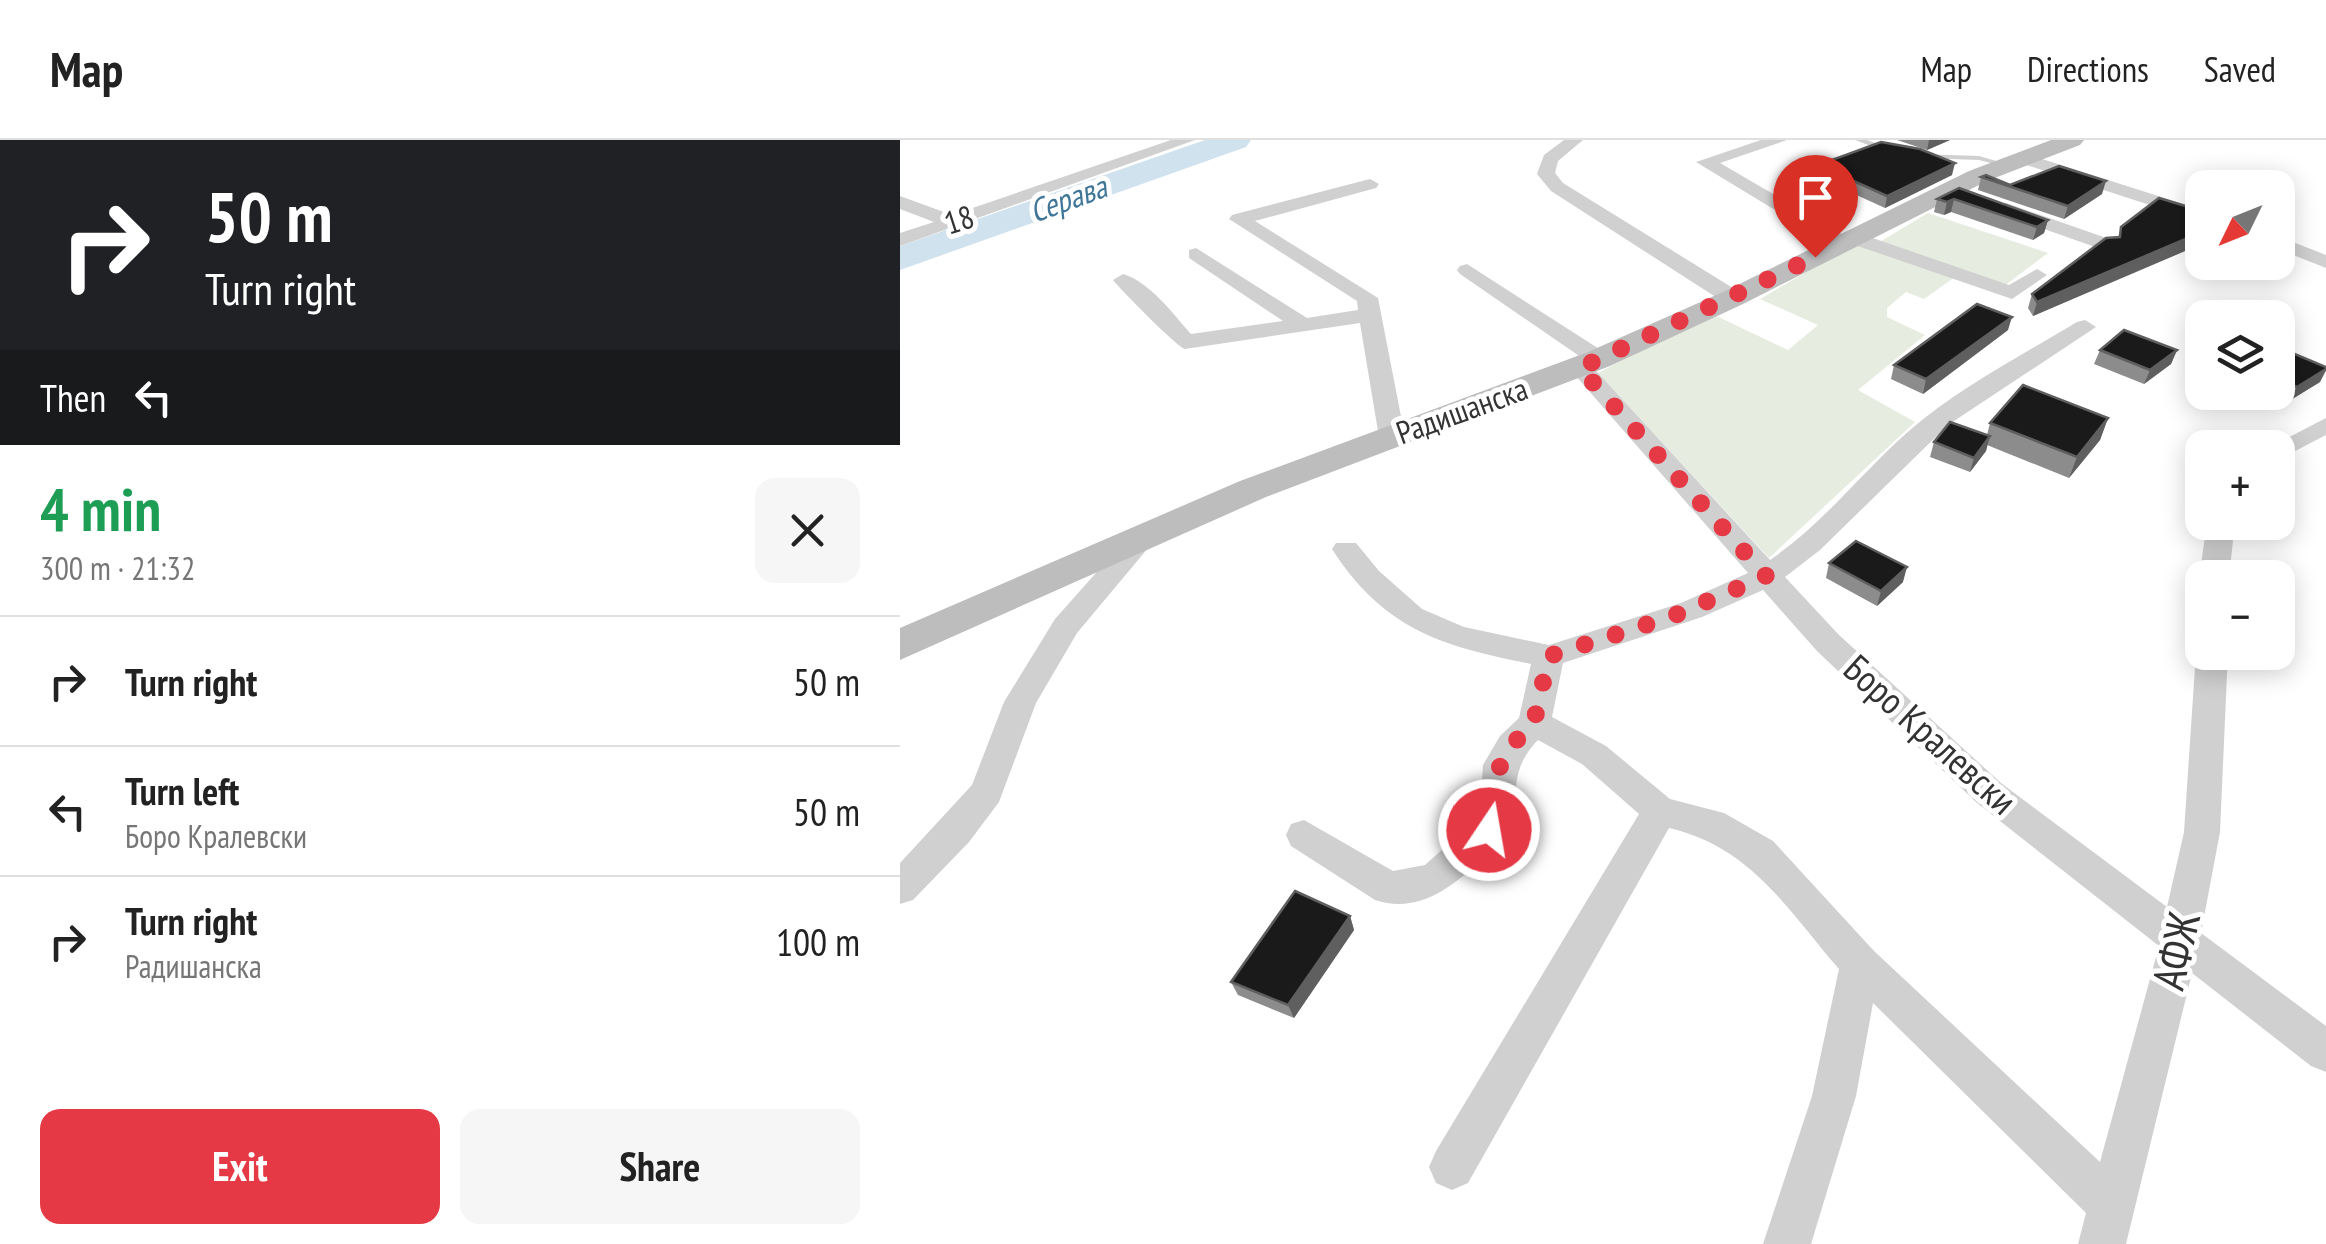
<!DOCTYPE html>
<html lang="en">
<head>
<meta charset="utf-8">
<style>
	:root { --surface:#fff; --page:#f6f6f6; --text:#222; --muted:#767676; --line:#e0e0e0; --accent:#e63946 }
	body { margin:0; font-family:"PT Sans Narrow",sans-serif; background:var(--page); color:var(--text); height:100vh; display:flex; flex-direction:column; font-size:38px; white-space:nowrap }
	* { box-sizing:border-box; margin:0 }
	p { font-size:32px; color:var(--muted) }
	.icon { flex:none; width:55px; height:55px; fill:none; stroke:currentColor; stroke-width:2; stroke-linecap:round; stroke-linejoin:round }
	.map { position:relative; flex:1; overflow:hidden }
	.sheet { display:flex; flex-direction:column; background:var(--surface); width:900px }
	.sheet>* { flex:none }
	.hud { background:#202124; color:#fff; overflow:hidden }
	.needle { width:65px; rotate:227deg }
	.controls { position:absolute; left:1285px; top:30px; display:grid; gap:20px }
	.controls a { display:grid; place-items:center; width:110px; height:110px; border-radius:20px; background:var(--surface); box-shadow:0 5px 25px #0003; font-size:50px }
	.pin { position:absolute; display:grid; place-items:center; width:85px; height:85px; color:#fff; margin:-102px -42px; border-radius:50% 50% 50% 0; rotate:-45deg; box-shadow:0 0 10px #0007 }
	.pin .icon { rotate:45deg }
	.me { position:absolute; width:110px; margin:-55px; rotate:12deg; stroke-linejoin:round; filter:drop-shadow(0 0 8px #0008) }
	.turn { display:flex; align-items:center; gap:35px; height:210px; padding:0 40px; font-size:45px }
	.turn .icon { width:130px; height:130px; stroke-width:2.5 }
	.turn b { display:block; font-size:70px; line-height:85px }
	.then { display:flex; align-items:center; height:95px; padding:0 40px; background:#0003; gap:20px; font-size:38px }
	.round { display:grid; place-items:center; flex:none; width:105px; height:105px; border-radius:20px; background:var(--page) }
	.overview { display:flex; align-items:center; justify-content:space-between; height:170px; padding:0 40px }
	h1 { font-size:60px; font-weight:800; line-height:75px; color:#1e9e55 }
	.primary-button { display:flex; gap:20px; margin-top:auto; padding:20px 40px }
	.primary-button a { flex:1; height:115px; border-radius:20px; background:var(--accent); color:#fff; font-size:40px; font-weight:800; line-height:115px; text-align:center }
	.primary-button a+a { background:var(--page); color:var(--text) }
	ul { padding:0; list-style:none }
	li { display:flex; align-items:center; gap:30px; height:130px; padding:0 40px; border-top:2px solid var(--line) }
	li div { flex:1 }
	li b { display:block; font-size:38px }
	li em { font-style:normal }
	header { display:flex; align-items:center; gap:60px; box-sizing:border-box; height:140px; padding:0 50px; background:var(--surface); border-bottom:2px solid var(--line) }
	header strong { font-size:48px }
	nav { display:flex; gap:55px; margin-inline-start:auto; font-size:35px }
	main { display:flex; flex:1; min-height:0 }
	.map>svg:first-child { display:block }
	.green { fill:#e6ecdf }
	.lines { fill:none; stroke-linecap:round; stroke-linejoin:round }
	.river { fill:#cfe2ee; fill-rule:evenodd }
	.lane { fill:#d0d0d0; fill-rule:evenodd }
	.street { fill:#d0d0d0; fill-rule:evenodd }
	.secondary { fill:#bdbdbd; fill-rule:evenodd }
	.wall { fill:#8c8c8c }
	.shaded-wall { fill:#5f5f5f }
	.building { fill:#1a1a1a; stroke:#5f5f5f; stroke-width:2.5 }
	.route { stroke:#e63946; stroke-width:18; stroke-dasharray:0 32.4 }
	.labels { text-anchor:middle; stroke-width:10; stroke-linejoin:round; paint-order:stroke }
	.far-water-label { font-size:32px; font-style:italic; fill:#3f7597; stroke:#fff }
	.far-street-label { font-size:32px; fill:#333; stroke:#fff }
	.street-label { font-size:38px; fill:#333; stroke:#fff }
	.near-street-label { font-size:45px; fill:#333; stroke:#fff }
</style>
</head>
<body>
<header>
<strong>Map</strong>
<nav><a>Map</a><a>Directions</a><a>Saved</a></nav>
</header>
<main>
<section class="sheet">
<div class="hud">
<div class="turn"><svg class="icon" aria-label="right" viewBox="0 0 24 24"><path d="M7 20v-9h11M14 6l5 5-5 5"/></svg><div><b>50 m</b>Turn right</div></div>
<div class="then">Then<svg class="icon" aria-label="left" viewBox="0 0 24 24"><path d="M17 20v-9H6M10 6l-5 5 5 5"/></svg></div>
</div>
<div class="overview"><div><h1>4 min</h1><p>300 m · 21:32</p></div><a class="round"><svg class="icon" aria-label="close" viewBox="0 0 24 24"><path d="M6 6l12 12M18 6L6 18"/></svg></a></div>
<ul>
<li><svg class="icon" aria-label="right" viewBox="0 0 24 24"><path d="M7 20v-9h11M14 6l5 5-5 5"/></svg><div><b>Turn right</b></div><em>50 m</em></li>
<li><svg class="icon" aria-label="left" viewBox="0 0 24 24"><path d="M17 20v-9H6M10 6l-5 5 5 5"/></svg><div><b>Turn left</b><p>Боро Кралевски</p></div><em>50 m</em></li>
<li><svg class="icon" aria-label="right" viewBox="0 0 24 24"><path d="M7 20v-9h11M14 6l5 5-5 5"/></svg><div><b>Turn right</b><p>Радишанска</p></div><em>100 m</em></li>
</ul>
<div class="primary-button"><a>Exit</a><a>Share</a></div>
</section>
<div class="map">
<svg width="1426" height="1104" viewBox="0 0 1426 1104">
	<rect width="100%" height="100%" fill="#fff"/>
	<g class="green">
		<path d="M1028,73L1148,113L1104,146L978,103Z"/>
		<path d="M955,104L1055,137L1024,159L1006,152L987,168V177L1025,195L958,250L1015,282L869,418L698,233L812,174L888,210L918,185L860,159Z"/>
	</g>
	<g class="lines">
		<path class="river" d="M305,0H351L346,7L0,130V106Z"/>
		<g class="lane">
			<path d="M955,0H967L997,11L990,13Z"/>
			<path d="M1018,14L1079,16L1110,25L1106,27L1079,20L1021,18H1018Z"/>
		</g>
		<g class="street">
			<path d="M271,0H295L0,106V93L34,82L0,69V56L52,75Z"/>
			<path d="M664,0H683L658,21L655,33L663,43L841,153L844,158L841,163H825L651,51L637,34L644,15Z"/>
			<path d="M861,0H887L820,23L945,96L961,94L1109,145L1137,129L1147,135L1112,159L952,104L943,109L936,107L796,22Z"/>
			<path d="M1123,13L1302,70V82L1117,22V14Z"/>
			<path d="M470,39L479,44L476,48L355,81L478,158L505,297L501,302H483L479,297L460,183L285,209C277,207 221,150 213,140L223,134C250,142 273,174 291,194L383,181L289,118V110L296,108L407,178L458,170L457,161L329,79L332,75Z"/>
			<path d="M1106,63L1212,100L1215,104L1212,108H1198L1099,73L1097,69Z"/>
			<path d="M1378,96L1426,115V128L1378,109Z"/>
			<path d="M567,124L707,214L711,219L707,224L688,222L870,420C923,384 962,332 1010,290C1060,247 1121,216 1177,182L1185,180L1196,187L1048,285L920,410L885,437L939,495L1101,643L1267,767L1284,692L1296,512L1302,504V512H1328L1320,692L1301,793L1426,886V932L1411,926L1292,833L1226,1104H1178L1186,1073L973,863L956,956L911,1104H863L912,956L939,829C887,769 851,707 769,688L568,1043L552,1050L536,1043L529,1027L536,1011L739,674L682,624L638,600C606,633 623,654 605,693C600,705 588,713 579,722C550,749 516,774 475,760L391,706L386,695L391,684L404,680L493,731L525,725L573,682L581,658L583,625L600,596L619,578L631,524C542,506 484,490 432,409L436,403H456L479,431L522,469L564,487L649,505L781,463L848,433L668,227L672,222H688L560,134L557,130L560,126ZM863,450L917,511L1077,663L1259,806L1200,1022L974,811L873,701L824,673L770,659L706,606L652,577L663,523L802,477Z"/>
			<path d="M1426,278V295L1378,320V308H1368Z"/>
			<path d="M1307,382H1335L1329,438H1302V443L1299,438Z"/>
			<path d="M245,386L255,389L259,395L177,493L136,563L99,662L69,702L13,760L0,764V723L72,645L104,562L155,479L235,389Z"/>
		</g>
		<path class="secondary" d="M1151,0H1184L1180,5L1087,41L843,164L710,226L366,357L0,520V488L340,341L688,212L823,152L1069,31Z"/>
	</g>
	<g class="wall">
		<path d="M997,0H1050L1027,10Z"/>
		<path d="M918,25L1052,35L985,68L917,37Z"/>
		<path d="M1081,37L1110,45L1202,54L1164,79L1078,50Z"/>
		<path d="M1059,48L1148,80L1144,93L1133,100L1051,72L1044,75L1034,72L1037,59Z"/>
		<path d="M1302,71V102L1133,176L1128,168L1132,154L1218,97L1221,87Z"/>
		<path d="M1108,190L1023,254L991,239L994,225Z"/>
		<path d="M1378,207L1426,227V231L1420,242L1389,261L1370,252H1378Z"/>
		<path d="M1200,210H1277L1271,224L1244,244L1194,224Z"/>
		<path d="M1208,278L1200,300L1169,338L1087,305L1086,311L1070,332L1030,317L1034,302L1087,295L1090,283Z"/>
		<path d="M929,423L1003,442L977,466L926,438Z"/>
		<path d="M450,776L454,790L394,878L338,855L331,842Z"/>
	</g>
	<g class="shaded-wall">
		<path d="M1029,0H1050L1027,10Z"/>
		<path d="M1055,23L1052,35L985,68L987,56Z"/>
		<path d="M1206,41L1202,54L1164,79L1168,66Z"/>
		<path d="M1054,59L1051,72L1044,75L1047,62Z"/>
		<path d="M1148,80L1144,93L1133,100L1137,87Z"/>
		<path d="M1302,93V102L1297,106L1133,176L1137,162Z"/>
		<path d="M1112,177L1108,190L1023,254L1026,239Z"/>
		<path d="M1277,210L1271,224L1244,244L1250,230Z"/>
		<path d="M1426,229L1420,242L1389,261L1397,247Z"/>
		<path d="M1208,278L1200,300L1169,338L1177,317Z"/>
		<path d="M1090,296L1086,311L1070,332L1074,318Z"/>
		<path d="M1007,427L1003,442L977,466L981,451Z"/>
		<path d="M450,776L454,790L394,878L388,865Z"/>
	</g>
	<g class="building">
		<path d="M981,2L1020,9L1055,23L987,56L918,25Z"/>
		<path d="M1159,26L1206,41L1168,66L1081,37L1086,35L1110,45Z"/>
		<path d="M1059,48L1148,80L1137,87L1054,59L1047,62L1037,59Z"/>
		<path d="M1259,58L1302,71V92L1137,162L1132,154L1206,98L1220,97L1221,87Z"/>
		<path d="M1077,164L1112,177L1026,239L994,225Z"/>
		<path d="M1224,190L1277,210L1250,230L1200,210Z"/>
		<path d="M1378,207L1426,227V229L1397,247L1378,238Z"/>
		<path d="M1123,245L1208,278L1177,317L1090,283Z"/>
		<path d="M1050,282L1090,296L1074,318L1034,302Z"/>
		<path d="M956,401L1007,427L981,451L929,423Z"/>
		<path d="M395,751L450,776L388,865L331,842Z"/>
	</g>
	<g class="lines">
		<path class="route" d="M589,690L599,658L600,626L612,605L634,582L649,516L773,476L866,436L680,228L915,117"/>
	</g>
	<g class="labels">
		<g class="far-water-label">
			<text transform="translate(168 59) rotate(-20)" y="11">Серава</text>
		</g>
		<g class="far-street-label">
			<text transform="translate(59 80) rotate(-18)" y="11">18</text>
			<text transform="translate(562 271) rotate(-20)" y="11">Радишанска</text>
		</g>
		<g class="street-label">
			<text transform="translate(1030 595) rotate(42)" y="13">Боро Кралевски</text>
		</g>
		<g class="near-street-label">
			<text transform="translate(1276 811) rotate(-77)" y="16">АФЖ</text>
		</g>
	</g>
</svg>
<div class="controls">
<a><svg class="needle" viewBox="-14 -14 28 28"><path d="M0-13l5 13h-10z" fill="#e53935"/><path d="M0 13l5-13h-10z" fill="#767676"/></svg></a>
<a><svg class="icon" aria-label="layers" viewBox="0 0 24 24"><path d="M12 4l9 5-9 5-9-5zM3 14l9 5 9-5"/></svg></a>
<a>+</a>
<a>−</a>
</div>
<div class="pin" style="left:915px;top:117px;background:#d93025"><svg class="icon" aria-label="arrive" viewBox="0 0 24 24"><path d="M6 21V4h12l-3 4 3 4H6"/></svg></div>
<svg class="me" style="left:589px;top:690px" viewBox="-20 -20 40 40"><circle r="17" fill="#e63946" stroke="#fff" stroke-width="3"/><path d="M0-11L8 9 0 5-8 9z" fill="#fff"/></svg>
</div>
</main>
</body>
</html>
